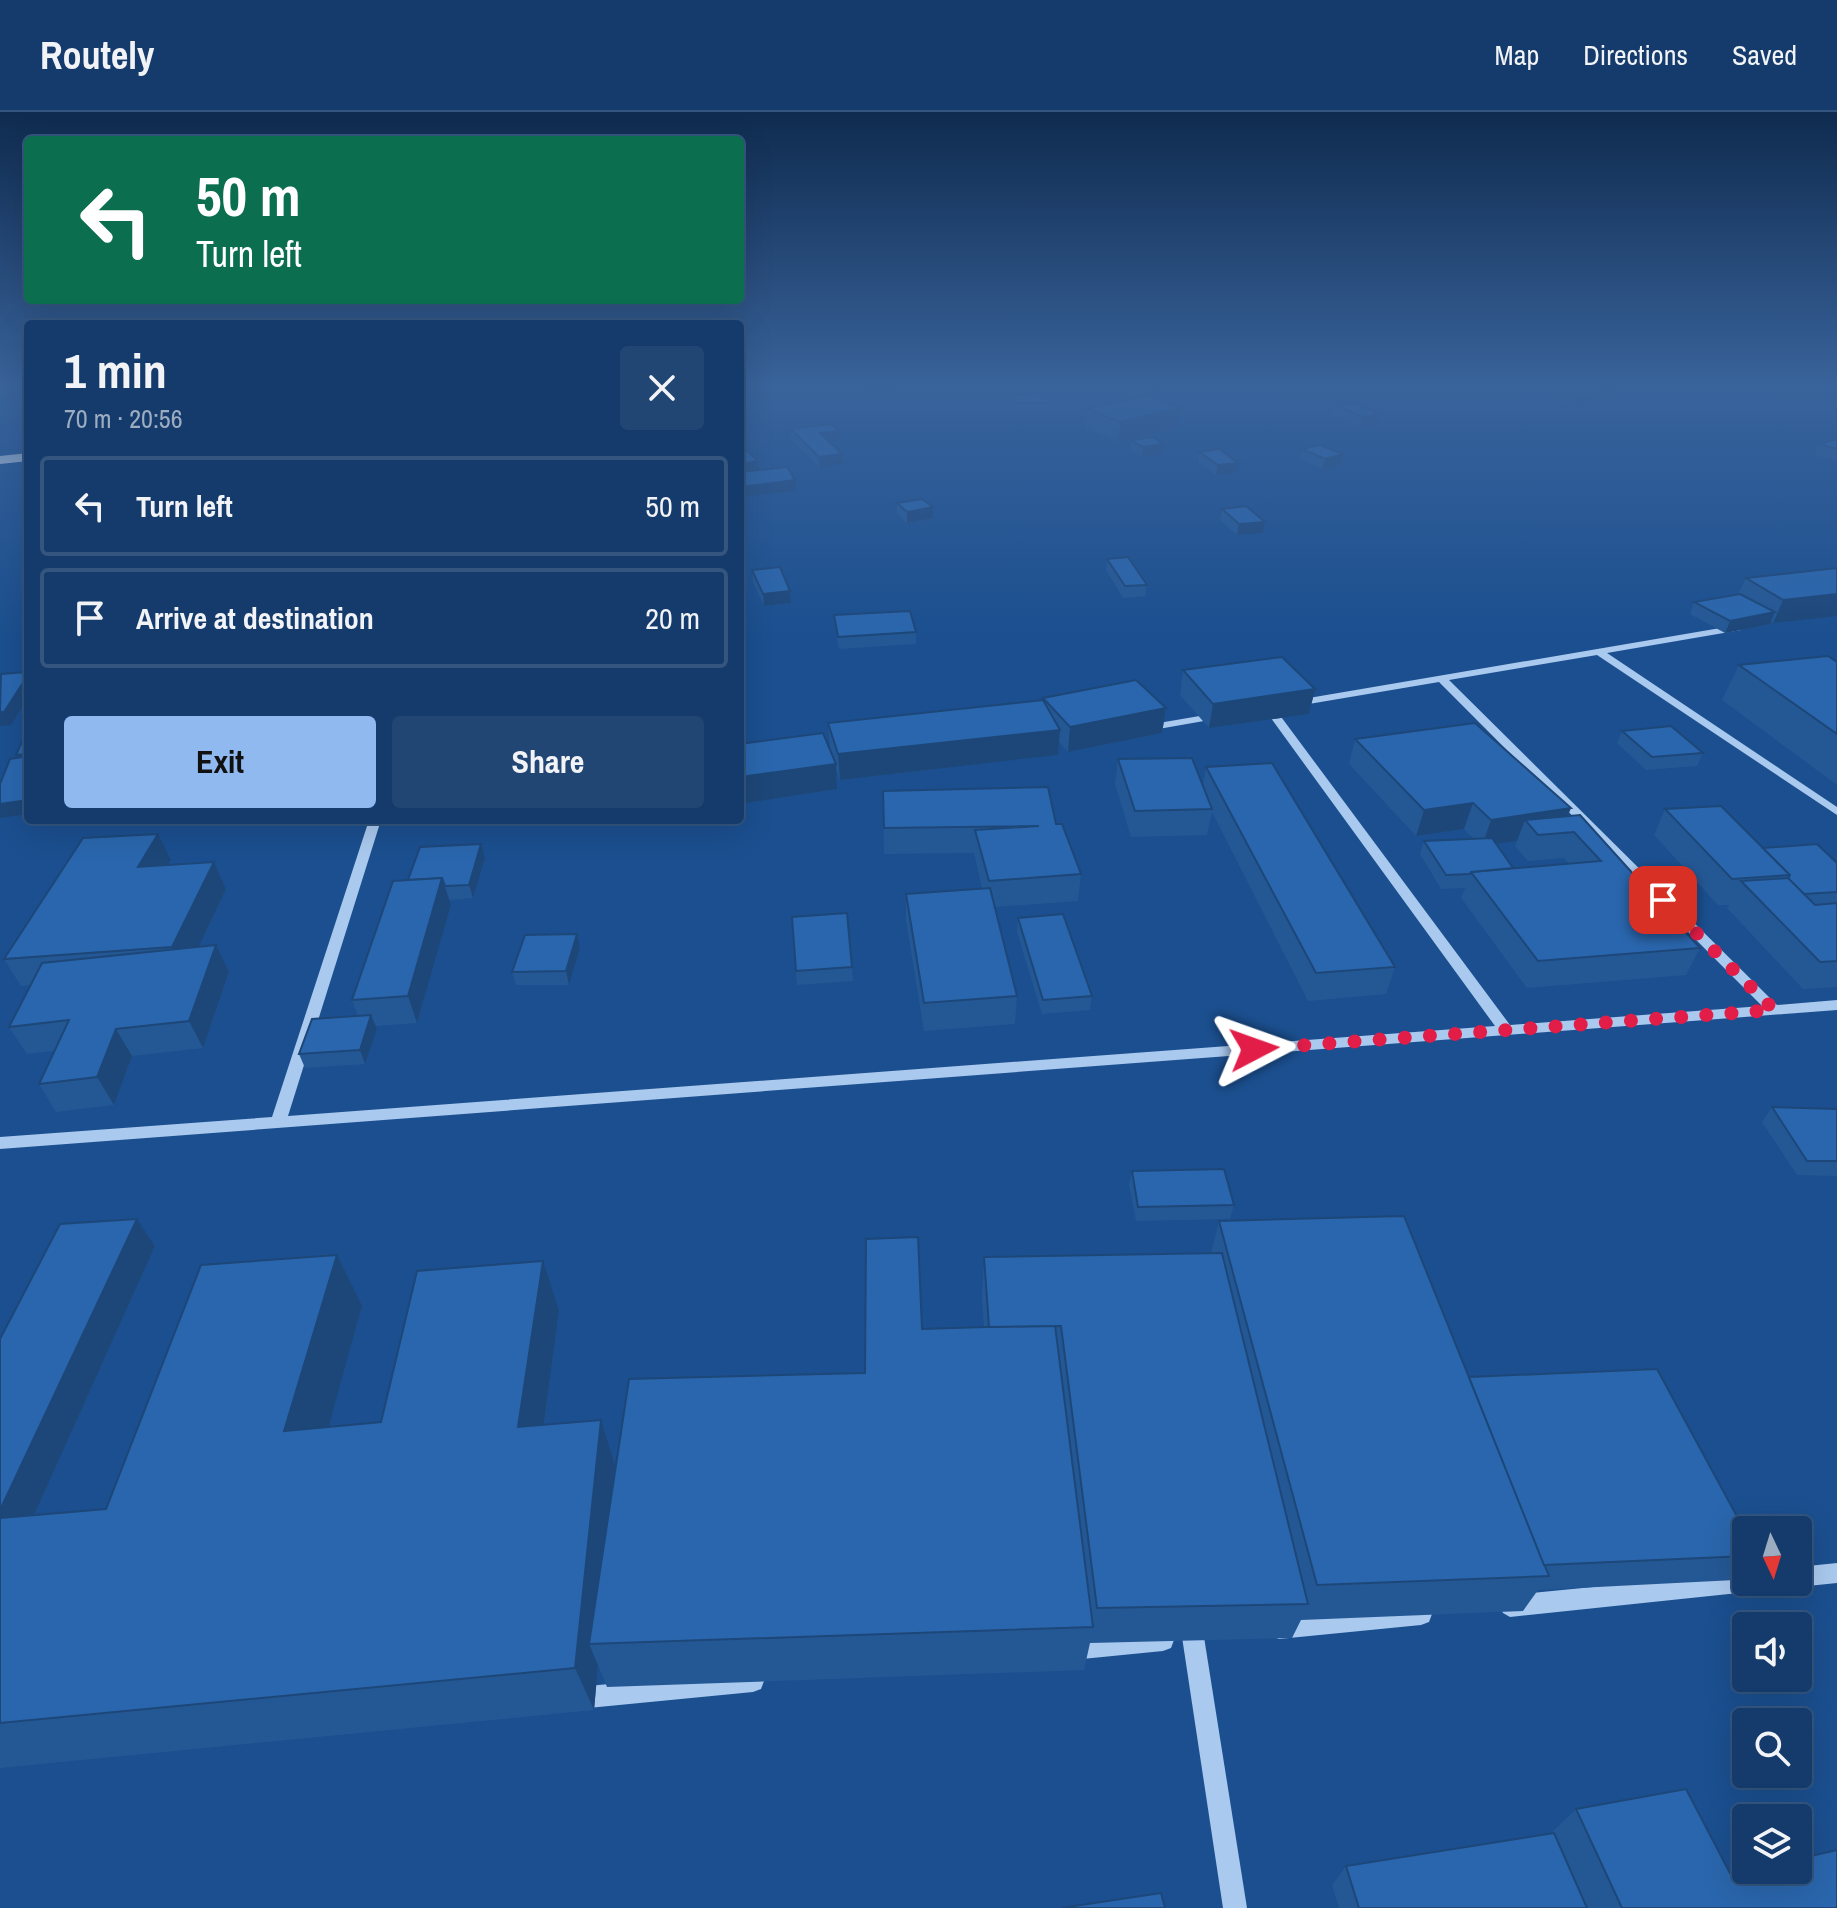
<!DOCTYPE html>
<html lang="en">
<head>
<meta charset="utf-8">
<style>
	:root { --surface:#143b6b; --page:#214673; --text:#f1f3f6; --muted:#9dadc1; --line:#33557e; --accent:#90b9f0 }
	body { margin:0; font-family:"Archivo Narrow",sans-serif; background:var(--page); color:var(--text); height:100vh; display:flex; flex-direction:column; font-size:30px; white-space:nowrap }
	* { box-sizing:border-box; margin:0 }
	p { font-size:26px; color:var(--muted) }
	.icon { flex:none; width:44px; height:44px; fill:none; stroke:currentColor; stroke-width:2; stroke-linecap:round; stroke-linejoin:round }
	.map { position:relative; flex:1; overflow:hidden }
	.side { position:absolute; left:24px; top:208px; width:720px; height:504px; display:flex; flex-direction:column; background:var(--surface); border-radius:8px; box-shadow:0 8px 32px #0002,0 0 0 2px var(--line) }
	.side>* { flex:none }
	.banner { position:absolute; left:24px; top:24px; width:720px; height:168px; border-radius:8px; box-shadow:0 8px 32px #0002,0 0 0 2px var(--line); background:#0b6e4f; color:#fff; overflow:hidden }
	.needle { width:52px; rotate:176deg }
	.buttons { position:absolute; left:1732px; top:1404px; display:grid; gap:16px }
	.buttons a { display:grid; place-items:center; width:80px; height:80px; border-radius:8px; background:var(--surface); box-shadow:0 8px 32px #0002,0 0 0 2px var(--line); font-size:40px }
	.pin { position:absolute; display:grid; place-items:center; width:68px; height:68px; color:#fff; margin:-34px; border-radius:16px; box-shadow:0 4px 12px #0006 }
	.me { position:absolute; width:88px; margin:-44px; rotate:86deg; stroke-linejoin:round; filter:drop-shadow(0 0 6px #0008) }
	.turn { display:flex; align-items:center; gap:28px; height:168px; padding:0 40px; font-size:36px }
	.turn .icon { width:104px; height:104px; stroke-width:2.5 }
	.turn b { display:block; font-size:56px; line-height:68px }
	.round { display:grid; place-items:center; flex:none; width:84px; height:84px; border-radius:8px; background:var(--page) }
	.overview { display:flex; align-items:center; justify-content:space-between; height:136px; padding:0 40px }
	h1 { font-size:48px; font-weight:700; line-height:60px }
	.button { display:flex; gap:16px; margin-top:auto; padding:16px 40px }
	.button a { flex:1; height:92px; border-radius:8px; background:var(--accent); color:#111; font-size:32px; font-weight:700; line-height:92px; text-align:center }
	.button a+a { background:var(--page); color:var(--text) }
	ul { padding:0; list-style:none }
	li { display:flex; align-items:center; gap:24px; height:100px; margin:0 16px 12px; padding:0 24px; border:4px solid var(--line); border-radius:8px }
	li div { flex:1 }
	li b { display:block; font-size:30px }
	li em { font-style:normal }
	header { display:flex; align-items:center; gap:48px; box-sizing:border-box; height:112px; padding:0 40px; background:var(--surface); border-bottom:2px solid var(--line) }
	header strong { font-size:38px }
	nav { display:flex; gap:44px; margin-inline-start:auto; font-size:28px }
	.map>svg:first-child { display:block }
	.lines { fill:none; stroke-linecap:round; stroke-linejoin:round }
	.minor { fill:#a9c9ee; fill-rule:evenodd }
	.highway { fill:#fff; fill-rule:evenodd }
	.wall { fill:#245895; fill-rule:evenodd }
	.shaded-wall { fill:#1d4779 }
	.building { fill:#2a66ad; stroke:#1d4779; stroke-width:2 }
	.route { stroke:#e11d48; stroke-width:14; stroke-dasharray:0 25.2 }
</style>
</head>
<body>
<header>
<strong>Routely</strong>
<nav><a>Map</a><a>Directions</a><a>Saved</a></nav>
</header>
<div class="map">
<svg width="1837" height="1796" viewBox="0 0 1837 1796">
	<rect width="100%" height="100%" fill="#1b4f8f"/>
	<g class="lines">
		<g class="minor">
			<path d="M1738,513L1743,516L1741,518L1607,541L1837,695V703L1597,543L1449,568L1777,893L1837,888V898L0,1037V1025L272,1005L369,708H381L288,1004L1495,914L1265,598L1264,596L1269,593L1273,594L1510,913L1762,894L1439,570L1297,594L1292,591L1297,588Z"/>
			<path d="M1217,601L1222,604L1221,606L1147,619L1142,616L1147,613Z"/>
			<path d="M1837,1451V1471L1798,1475L1791,1472L1790,1470H1798V1455Z"/>
			<path d="M1746,1460V1470H1758L1755,1477L1748,1480L1510,1505L1503,1501L1499,1494L1503,1487L1510,1483Z"/>
			<path d="M1421,1491L1429,1494L1432,1502L1429,1510L1421,1513L1279,1527L1271,1524L1268,1516L1271,1508L1279,1505Z"/>
			<path d="M1193,1514L1201,1517L1204,1525L1247,1796H1223L1182,1525L1185,1517Z"/>
			<path d="M1163,1517L1171,1520L1174,1528L1171,1536L1163,1539L1072,1548L1064,1545L1061,1537L1064,1529L1072,1526Z"/>
			<path d="M753,1558L761,1561L764,1569L761,1577L753,1580L578,1597L570,1594L567,1586L570,1578L578,1575Z"/>
		</g>
		<path class="highway" d="M28,341V349L0,352V344Z"/>
	</g>
	<g class="wall">
		<path d="M857,275H895V281L863,285L858,280Z"/>
		<path d="M1125,275H1151L1156,278L1155,286L1178,315L1118,330L1086,316L1088,297L1134,286L1125,279Z"/>
		<path d="M1551,275H1613L1610,285L1572,292L1548,283Z"/>
		<path d="M1014,283L1049,291L1048,300L1016,301L1013,292Z"/>
		<path d="M1335,293L1377,312L1360,315L1333,303Z"/>
		<path d="M791,317L838,319L839,329L829,330L843,352L820,356L791,327Z"/>
		<path d="M1837,327V349L1814,342L1819,332Z"/>
		<path d="M1131,328L1164,332L1162,342L1142,345L1130,338Z"/>
		<path d="M1302,337L1343,342L1341,353L1322,357L1300,347Z"/>
		<path d="M1199,340L1238,351L1236,361L1216,363L1198,350Z"/>
		<path d="M897,391L933,395V406L907,411L897,402Z"/>
		<path d="M1222,397L1263,421L1237,423L1220,408Z"/>
		<path d="M1107,447L1147,473L1145,484L1123,486L1106,458Z"/>
		<path d="M1837,456L1773,511L1771,510L1770,512L1725,521L1690,502L1694,490L1738,482L1746,466Z"/>
		<path d="M752,458L790,479L791,491L764,494L753,470Z"/>
		<path d="M834,503L916,520V532L839,537L835,515Z"/>
		<path d="M1837,550V673L1722,588L1739,553Z"/>
		<path d="M1183,558L1315,577L1309,602L1209,616L1180,583Z"/>
		<path d="M1043,586L1166,596L1162,621L1068,640L1059,630L1058,643L840,668L836,658L837,677L740,692V632L830,636L828,611L1043,588Z"/>
		<path d="M1622,619L1703,641L1697,654L1646,658L1617,631Z"/>
		<path d="M1355,627L1567,704L1700,836L1686,863L1527,876L1461,786L1465,776L1441,777L1420,742L1424,729L1474,727L1464,717L1416,724L1349,652ZM1517,729L1515,734L1528,749L1564,746L1569,752L1513,756L1496,732Z"/>
		<path d="M1118,647L1203,674L1206,655L1395,855L1386,882L1308,889L1212,700L1207,723L1131,725L1115,672Z"/>
		<path d="M883,679L1056,712L1081,762L1078,789L995,795L1017,884L1015,912L924,919L906,808V782L982,776L974,741L884,742Z"/>
		<path d="M1665,697L1763,736L1837,751V875L1803,877L1727,796L1729,793H1718L1654,723Z"/>
		<path d="M481,732L485,746L473,786L449,788L451,793L417,911L376,914L377,917L365,952L305,956L299,942L358,904L352,888L408,768Z"/>
		<path d="M171,748L168,753L214,750L226,777L199,835L216,833L229,860L203,936L132,944L114,993L56,1000L39,972L54,939L27,942L9,915L30,873L21,874L4,847Z"/>
		<path d="M792,805L852,855L853,869L797,873Z"/>
		<path d="M1018,806L1092,884L1090,898L1042,902L1017,820Z"/>
		<path d="M580,836L569,873H516L512,860Z"/>
		<path d="M1772,995L1837,997V1064L1797,1063L1762,1010Z"/>
		<path d="M1132,1059L1234,1093L1230,1107L1136,1109L1129,1073Z"/>
		<path d="M137,1107L155,1134L34,1403L106,1397L362,1194L328,1315L381,1310L559,1199L544,1313L601,1308L616,1356L865,1261L922,1217L984,1216L982,1185L984,1145L1211,1141L1219,1109L1469,1265L1746,1421V1456L1735,1468L1538,1478L1523,1499L1301,1508L1292,1526L1090,1531L1084,1558L607,1575L598,1553L594,1598L0,1656V1227Z"/>
		<path d="M1576,1697L1730,1761L1837,1796H1339L1332,1773L1346,1754L1550,1722Z"/>
	</g>
	<g class="shaded-wall">
		<path d="M863,275H895V281L863,285Z"/>
		<path d="M1613,275L1610,285L1572,292L1575,283Z"/>
		<path d="M1156,278L1155,288L1139,289L1140,280Z"/>
		<path d="M1180,296L1178,315L1118,330L1120,310Z"/>
		<path d="M1379,302L1377,312L1360,315L1362,305Z"/>
		<path d="M838,319L839,329L820,331V321Z"/>
		<path d="M1164,332L1162,342L1142,345L1143,335Z"/>
		<path d="M842,342L843,352L820,356L819,345Z"/>
		<path d="M1343,342L1341,353L1322,357L1325,347Z"/>
		<path d="M758,349L759,360L740,362V352Z"/>
		<path d="M1238,351L1236,361L1216,363L1218,353Z"/>
		<path d="M795,368L796,379L740,385V375Z"/>
		<path d="M933,395V406L907,411V400Z"/>
		<path d="M1265,410L1263,421L1237,423L1239,412Z"/>
		<path d="M790,479L791,491L764,494L763,482Z"/>
		<path d="M1837,482V504L1773,511L1783,488Z"/>
		<path d="M1775,500L1770,512L1725,521L1730,509Z"/>
		<path d="M28,563V585L11,613L0,614V600Z"/>
		<path d="M1315,577L1309,602L1209,616L1213,592Z"/>
		<path d="M1166,596L1162,621L1068,640L1070,615Z"/>
		<path d="M1060,618L1058,643L840,668L838,642Z"/>
		<path d="M836,652L837,677L740,692V665Z"/>
		<path d="M28,688V702L0,706V692Z"/>
		<path d="M1473,691L1464,717L1416,724L1424,698Z"/>
		<path d="M1571,696L1561,721L1525,708L1517,729L1482,734L1491,708Z"/>
		<path d="M158,722L171,748L152,782L138,755Z"/>
		<path d="M481,732L485,746L473,786L469,773Z"/>
		<path d="M214,750L226,777L186,862L172,835Z"/>
		<path d="M442,766L451,793L417,911L408,884Z"/>
		<path d="M577,822L580,836L569,873L566,859Z"/>
		<path d="M216,833L229,860L203,936L189,909Z"/>
		<path d="M371,903L377,917L365,952L360,938Z"/>
		<path d="M116,917L132,944L114,993L97,965Z"/>
		<path d="M137,1107L155,1134L21,1432L0,1410V1398Z"/>
		<path d="M337,1143L362,1194L314,1367L284,1319Z"/>
		<path d="M543,1149L559,1199L537,1363L518,1315Z"/>
		<path d="M601,1308L616,1356L589,1532L598,1553L594,1598L575,1556Z"/>
	</g>
	<g class="building">
		<path d="M1133,275H1151L1156,278L1140,280Z"/>
		<path d="M1553,275H1613L1575,283Z"/>
		<path d="M1046,282L1049,291H1016L1014,283Z"/>
		<path d="M1147,283L1180,296L1120,310L1088,297Z"/>
		<path d="M1353,291L1379,302L1362,305L1335,293Z"/>
		<path d="M831,312L838,319L820,321L842,342L819,345L791,317Z"/>
		<path d="M1152,325L1164,332L1143,335L1131,328Z"/>
		<path d="M1837,327V337L1819,332Z"/>
		<path d="M1320,333L1343,342L1325,347L1302,337Z"/>
		<path d="M740,334H742L758,349L740,352Z"/>
		<path d="M1219,337L1238,351L1218,353L1199,340Z"/>
		<path d="M787,355L795,368L740,375V360Z"/>
		<path d="M922,387L933,395L907,400L897,391Z"/>
		<path d="M1246,394L1265,410L1239,412L1222,397Z"/>
		<path d="M1128,445L1147,473L1125,474L1107,447Z"/>
		<path d="M780,455L790,479L763,482L752,458Z"/>
		<path d="M1837,456V482L1783,488L1746,466Z"/>
		<path d="M1740,482L1775,500L1730,509L1694,490Z"/>
		<path d="M910,499L916,520L838,525L834,503Z"/>
		<path d="M1828,544L1837,550V622L1739,553Z"/>
		<path d="M1282,545L1315,577L1213,592L1183,558Z"/>
		<path d="M28,560V563L4,600H0L1,562Z"/>
		<path d="M1136,568L1166,596L1070,615L1043,586Z"/>
		<path d="M1043,588L1060,618L838,642L828,611Z"/>
		<path d="M1475,611L1571,696L1491,708L1473,691L1424,698L1355,627Z"/>
		<path d="M1671,614L1703,641L1652,645L1622,619Z"/>
		<path d="M27,619L28,642L16,643Z"/>
		<path d="M823,621L836,652L740,665V632Z"/>
		<path d="M28,644V688L0,692V672L10,647Z"/>
		<path d="M1192,646L1212,697L1135,699L1118,647Z"/>
		<path d="M1272,651L1395,855L1316,861L1206,655Z"/>
		<path d="M1048,675L1056,712H1062L1081,762L989,769L975,718L1039,714L884,716L883,679Z"/>
		<path d="M1721,694L1790,763L1732,767L1665,697Z"/>
		<path d="M1580,703L1700,836L1538,849L1471,760L1601,749L1574,720L1538,723L1525,708Z"/>
		<path d="M158,722L138,755L214,750L172,835L4,847L83,726Z"/>
		<path d="M1492,726L1513,756L1471,760L1470,762L1446,763L1424,729Z"/>
		<path d="M481,732L469,773L445,774L442,766L408,768L420,735Z"/>
		<path d="M1817,732L1837,751V780L1804,782L1788,767L1790,763L1763,736Z"/>
		<path d="M442,766L408,884L352,888L393,769Z"/>
		<path d="M1788,766L1815,793L1837,791V849L1820,850L1741,769Z"/>
		<path d="M990,776L1017,884L924,891L906,782Z"/>
		<path d="M847,801L852,855L796,859L792,805Z"/>
		<path d="M1063,802L1092,884L1043,888L1018,806Z"/>
		<path d="M577,822L566,859L512,860L525,823Z"/>
		<path d="M216,833L189,909L116,917L97,965L39,972L69,908L9,915L42,851Z"/>
		<path d="M371,903L360,938L299,942L312,907Z"/>
		<path d="M1772,995L1837,997V1049H1807Z"/>
		<path d="M1224,1057L1234,1093L1138,1095L1132,1059Z"/>
		<path d="M1404,1104L1549,1464L1317,1473L1219,1109Z"/>
		<path d="M137,1107L0,1398V1227L60,1112Z"/>
		<path d="M918,1125L922,1217L1055,1213L1093,1515L589,1532L629,1267L865,1261L866,1127Z"/>
		<path d="M1222,1141L1308,1492L1097,1496L1061,1214L989,1215L984,1145Z"/>
		<path d="M337,1143L284,1319L381,1310L417,1159L543,1149L518,1315L601,1308L575,1556L0,1611V1406L106,1397L201,1153Z"/>
		<path d="M1657,1257L1746,1421V1444L1544,1453L1469,1265Z"/>
		<path d="M1686,1677L1730,1761L1746,1757L1798,1758V1747L1837,1738V1796H1622L1576,1697Z"/>
		<path d="M1554,1721L1587,1796H1359L1346,1754Z"/>
		<path d="M1161,1781L1165,1796H1061Z"/>
	</g>
	<linearGradient id="sky" x2="0" y2="1"><stop stop-color="#0f2b4f"/><stop offset="0.52" stop-color="#39639b"/><stop offset="1" stop-color="#39639b" stop-opacity="0"/></linearGradient>
	<rect width="1837" height="526" fill="url(#sky)"/>
	<g class="lines">
		<path class="route" d="M1254,937L1774,898L1663,788"/>
	</g>
</svg>
<div class="buttons">
<a><svg class="needle" viewBox="-14 -14 28 28"><path d="M0-13l5 13h-10z" fill="#e53935"/><path d="M0 13l5-13h-10z" fill="#9dadc1"/></svg></a>
<a><svg class="icon" aria-label="sound" viewBox="0 0 24 24"><path d="M4 9h4l5-4v14l-5-4H4zM17 9q2 3 0 6"/></svg></a>
<a><svg class="icon" aria-label="search" viewBox="0 0 24 24"><circle cx="10" cy="10" r="6"/><path d="M15 15l6 6"/></svg></a>
<a><svg class="icon" aria-label="layers" viewBox="0 0 24 24"><path d="M12 4l9 5-9 5-9-5zM3 14l9 5 9-5"/></svg></a>
</div>
<div class="pin" style="left:1663px;top:788px;background:#d93025"><svg class="icon" aria-label="arrive" viewBox="0 0 24 24"><path d="M6 21V4h12l-3 4 3 4H6"/></svg></div>
<svg class="me" style="left:1254px;top:937px" viewBox="-20 -20 40 40"><path d="M0-17L14 15 0 8-14 15z" fill="#e11d48" stroke="#fff" stroke-width="4"/></svg>
<div class="banner">
<div class="turn"><svg class="icon" aria-label="left" viewBox="0 0 24 24"><path d="M17 20v-9H6M10 6l-5 5 5 5"/></svg><div><b>50 m</b>Turn left</div></div>
</div>
<section class="side">
<div class="overview"><div><h1>1 min</h1><p>70 m · 20:56</p></div><a class="round"><svg class="icon" aria-label="close" viewBox="0 0 24 24"><path d="M6 6l12 12M18 6L6 18"/></svg></a></div>
<ul>
<li><svg class="icon" aria-label="left" viewBox="0 0 24 24"><path d="M17 20v-9H6M10 6l-5 5 5 5"/></svg><div><b>Turn left</b></div><em>50 m</em></li>
<li><svg class="icon" aria-label="arrive" viewBox="0 0 24 24"><path d="M6 21V4h12l-3 4 3 4H6"/></svg><div><b>Arrive at destination</b></div><em>20 m</em></li>
</ul>
<div class="button"><a>Exit</a><a>Share</a></div>
</section>
</div>
</body>
</html>
